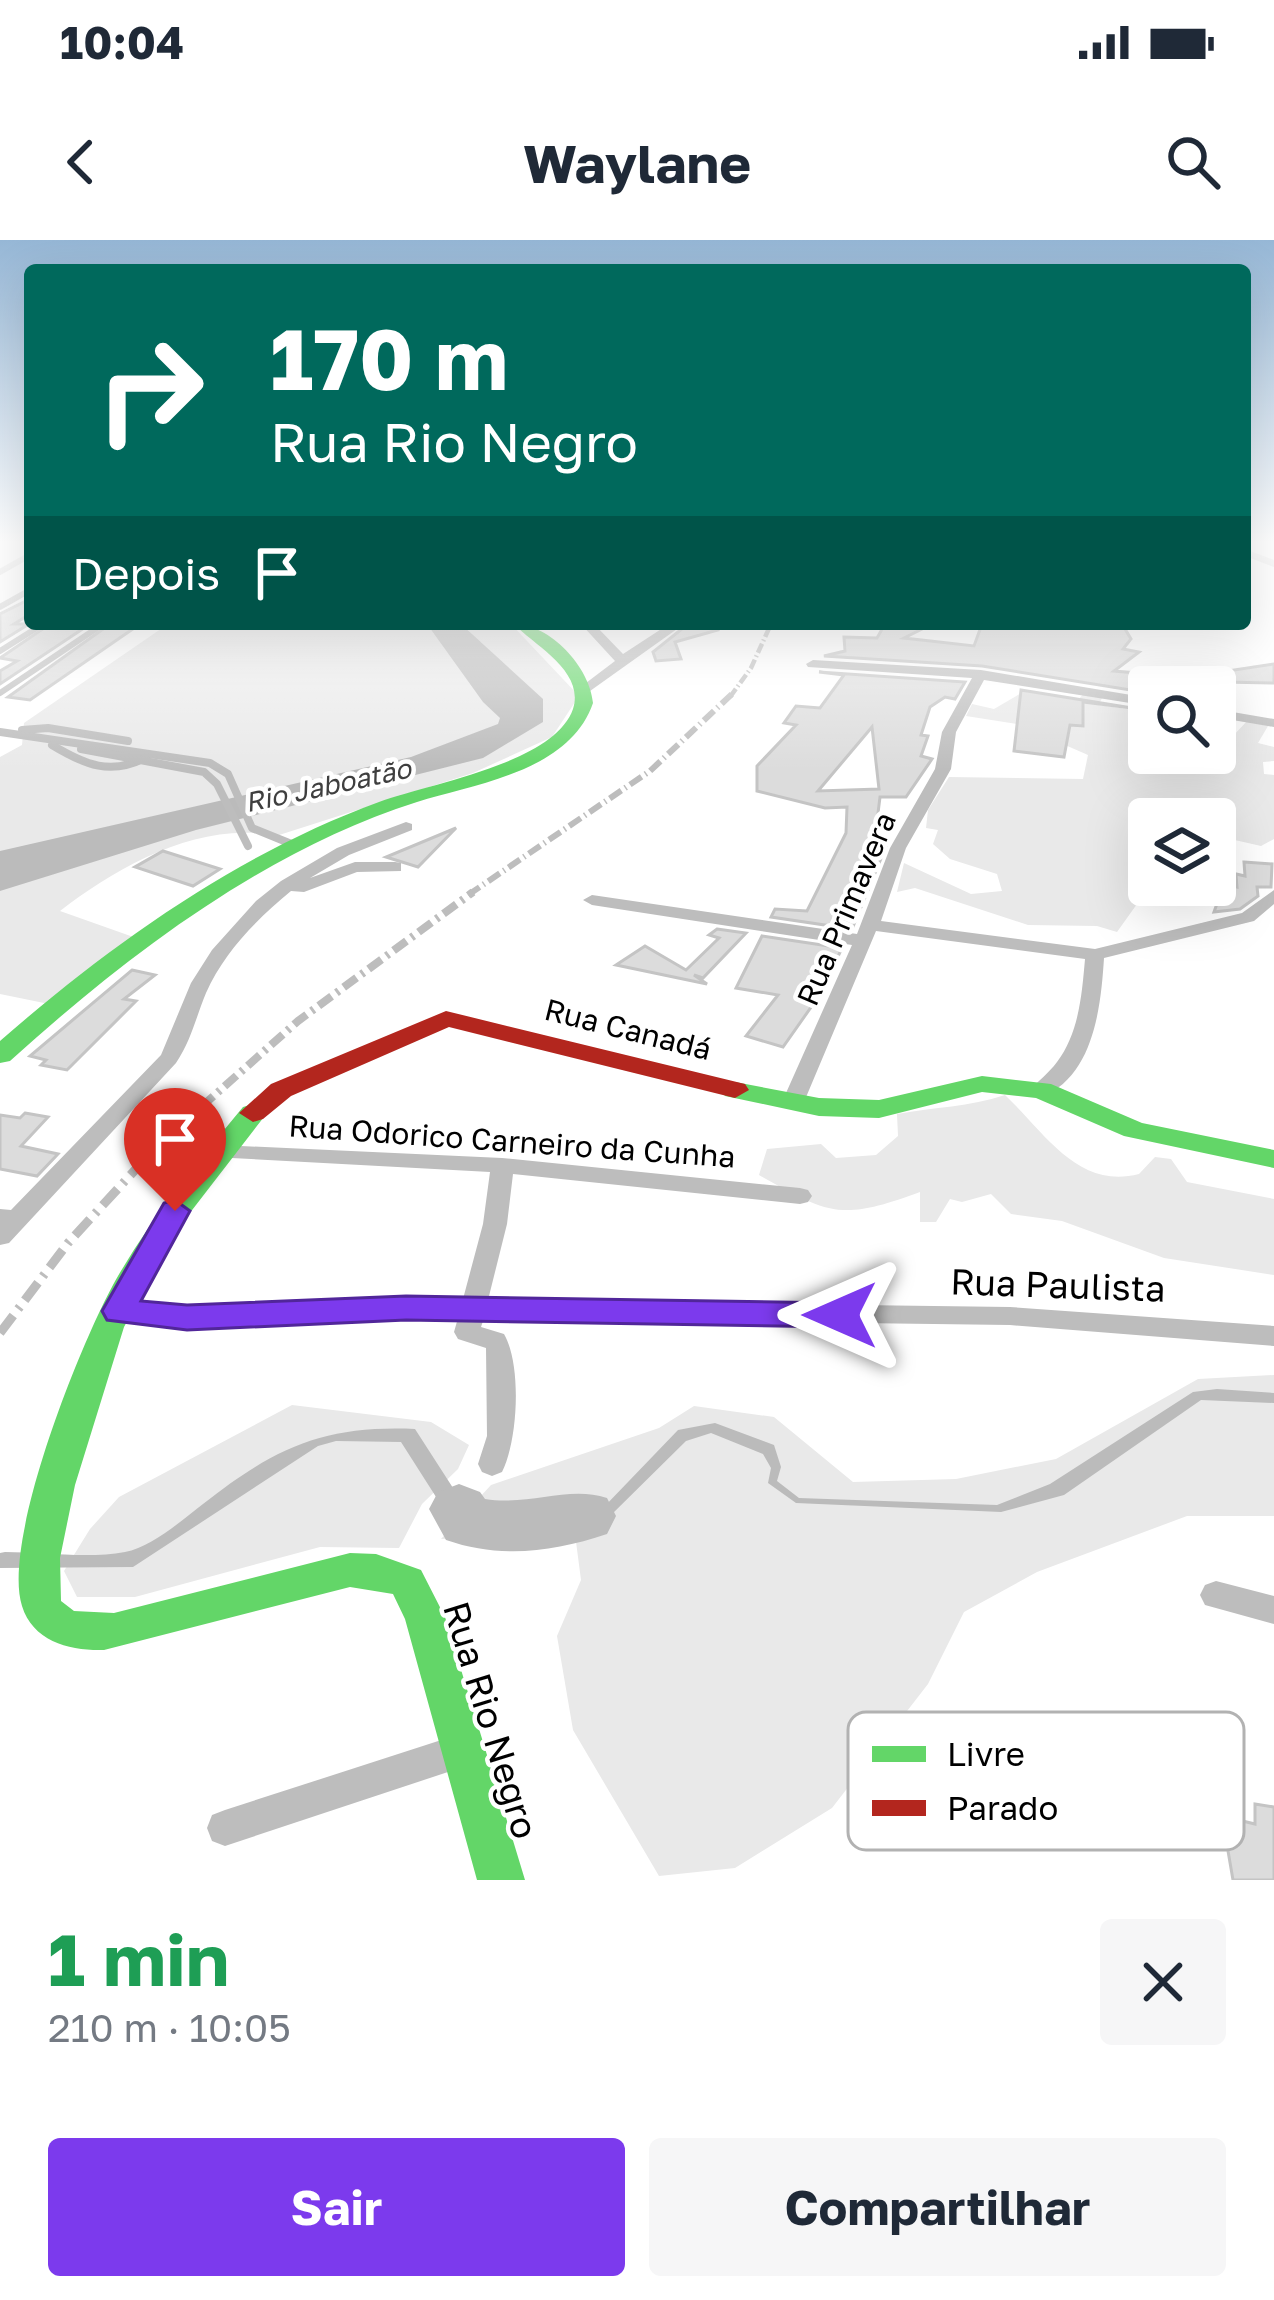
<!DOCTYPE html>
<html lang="pt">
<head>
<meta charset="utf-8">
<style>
	:root { --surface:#fff; --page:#f6f6f7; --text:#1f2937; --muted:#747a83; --accent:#7c3aed }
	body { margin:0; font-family:"Golos Text",sans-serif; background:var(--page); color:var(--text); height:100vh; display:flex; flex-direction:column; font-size:45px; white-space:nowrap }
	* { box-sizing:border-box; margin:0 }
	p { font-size:39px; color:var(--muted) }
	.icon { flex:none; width:66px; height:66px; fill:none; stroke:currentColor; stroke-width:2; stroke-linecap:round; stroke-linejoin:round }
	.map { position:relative; height:1640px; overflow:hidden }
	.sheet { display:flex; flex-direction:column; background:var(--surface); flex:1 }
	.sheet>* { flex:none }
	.banner { position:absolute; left:24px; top:24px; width:1227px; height:366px; border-radius:12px; box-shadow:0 12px 48px #0002; background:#00695c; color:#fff; overflow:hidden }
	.tools { position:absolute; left:1128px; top:426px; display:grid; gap:24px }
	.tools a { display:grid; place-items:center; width:108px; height:108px; border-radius:12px; background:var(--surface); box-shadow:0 12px 48px #0002; font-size:60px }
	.pin { position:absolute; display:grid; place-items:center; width:102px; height:102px; color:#fff; margin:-123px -51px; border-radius:50% 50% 50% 0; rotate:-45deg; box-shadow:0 0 12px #0007 }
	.pin .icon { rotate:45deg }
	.me { position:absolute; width:132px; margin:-66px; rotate:270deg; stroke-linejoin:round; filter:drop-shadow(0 0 9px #0008) }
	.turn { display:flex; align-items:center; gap:42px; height:252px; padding:0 48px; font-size:54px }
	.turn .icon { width:156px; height:156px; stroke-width:2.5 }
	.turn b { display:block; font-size:84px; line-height:102px }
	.then { display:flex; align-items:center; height:114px; padding:0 48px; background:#0003; gap:24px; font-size:45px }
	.round { display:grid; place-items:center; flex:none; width:126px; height:126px; border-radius:12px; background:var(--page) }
	.headline { display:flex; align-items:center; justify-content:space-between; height:204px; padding:0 48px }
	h1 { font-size:72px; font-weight:700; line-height:90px; color:#1e9e55 }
	.cta { display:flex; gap:24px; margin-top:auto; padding:24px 48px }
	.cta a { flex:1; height:138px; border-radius:12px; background:var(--accent); color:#fff; font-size:48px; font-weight:700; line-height:138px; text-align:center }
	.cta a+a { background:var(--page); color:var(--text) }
	.status { display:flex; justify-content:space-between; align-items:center; height:84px; padding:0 60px; background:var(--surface); direction:ltr }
	.status svg { height:33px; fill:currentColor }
	header { display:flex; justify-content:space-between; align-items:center; height:156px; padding:0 48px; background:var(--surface); font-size:54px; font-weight:700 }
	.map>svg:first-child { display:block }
	.green { fill:#e9e9e9 }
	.water { fill:#bbb }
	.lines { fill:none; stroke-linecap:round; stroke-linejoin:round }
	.river { fill:#bbb; fill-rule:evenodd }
	.building { fill:#dcdcdc; stroke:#c4c4c4; stroke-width:3; fill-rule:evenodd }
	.lane-far1 { stroke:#bdbdbd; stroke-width:6 }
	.lane { stroke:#bdbdbd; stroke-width:8 }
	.street { fill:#bdbdbd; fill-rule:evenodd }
	.fast { fill:#63d668; fill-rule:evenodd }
	.jam { fill:#b3261e; fill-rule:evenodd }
	.rail-far3 { stroke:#bdbdbd; stroke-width:4.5; stroke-dasharray:10 3 1.5 3; stroke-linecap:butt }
	.rail-far2 { stroke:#bdbdbd; stroke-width:6; stroke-dasharray:14 4.5 1.5 4.5; stroke-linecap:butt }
	.rail-far1 { stroke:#bdbdbd; stroke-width:8; stroke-dasharray:16 6 3 6; stroke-linecap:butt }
	.rail { stroke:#bdbdbd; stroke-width:9; stroke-dasharray:22 8 3 8; stroke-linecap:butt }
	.route { fill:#7c3aed; stroke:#51269a; stroke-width:3 }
	.labels { text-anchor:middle; stroke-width:9; stroke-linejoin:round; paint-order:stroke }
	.far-water-label { font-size:27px; font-style:italic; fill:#3f3f3f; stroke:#fff }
	.street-label { font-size:30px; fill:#000; stroke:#fff }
	.near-street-label { font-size:36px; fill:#000; stroke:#fff }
	.key { fill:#fff; stroke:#b2b2b2; stroke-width:3 }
	.key-label { font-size:33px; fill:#000 }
</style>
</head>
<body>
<div class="status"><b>10:04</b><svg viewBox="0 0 49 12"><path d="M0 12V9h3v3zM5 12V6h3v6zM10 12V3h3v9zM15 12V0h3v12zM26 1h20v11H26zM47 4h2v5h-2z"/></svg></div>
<header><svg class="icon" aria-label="back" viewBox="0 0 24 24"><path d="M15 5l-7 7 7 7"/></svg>Waylane<svg class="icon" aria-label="search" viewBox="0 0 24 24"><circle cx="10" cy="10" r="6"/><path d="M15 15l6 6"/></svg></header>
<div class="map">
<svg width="1274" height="1640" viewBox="0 0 1274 1640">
	<rect width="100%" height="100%" fill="#fff"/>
	<g class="green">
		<path d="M168,384H511L579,456L552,497L473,533L276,596C201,580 118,626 60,671L139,699L49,764L0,754V517L22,505L24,483Z"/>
		<path d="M1023,452L1079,459L1084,453L1104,455L1098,465L1149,472V513H1215V483L1218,492L1234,495L1247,481L1268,486L1258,503L1274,507V521L1263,522L1264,534L1274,535V599L1261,606L1226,598L1215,625V579H1149V645H1175L1137,664L1117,692L1097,686L1028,685L915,648L897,652L904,623L971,654L1002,651L997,634L950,619L933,604L938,590L926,588L928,570L949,537L1083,539L1088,515L1017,484L966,476L972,464L994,469Z"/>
		<path d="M1005,855C1045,893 1078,950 1139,934L1155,917L1171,919L1187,942L1274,959V1035L1164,1018L1062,981L1011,974L991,954L962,962L950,959L936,982H920V952C841,981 830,975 759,935L767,909L821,904L836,918L876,915L898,896L897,874C935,867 969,867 1005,855Z"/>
		<path d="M1274,1135V1276H1187L1037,1332L964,1372L928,1444L832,1568L735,1628L659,1636L573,1490L557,1396L581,1340L575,1294L441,1299L491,1245L659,1188L694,1166L774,1177L853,1242L956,1239L1056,1219L1198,1139Z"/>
		<path d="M292,1165L431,1182L469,1205L458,1229L422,1264L399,1308L320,1307L135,1357H77L64,1331L90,1289L119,1257Z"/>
	</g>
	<g class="water">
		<path d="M427,384H461L543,459V482L483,518L196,590L0,651V611L411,517L498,484L500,478L483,462Z"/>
		<path d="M1217,1149L1274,1153V1163L1201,1160L1064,1255L1001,1272L796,1263L768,1243L771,1228L763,1214L711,1193L686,1201L608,1278L469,1288L452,1282L401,1202L336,1201L318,1206L133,1327L0,1328V1313L5,1312C42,1312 88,1319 125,1312C152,1307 182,1280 203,1264C274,1208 324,1185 415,1189L464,1265L517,1273L603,1268L678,1190L715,1183L774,1205L781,1227L777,1241L799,1258L997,1265L1050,1244L1193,1152Z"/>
	</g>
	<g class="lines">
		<path class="river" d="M459,1244L480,1252L485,1259C530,1266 569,1245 607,1258L616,1276L607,1294C553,1312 501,1319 446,1300L429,1269L438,1252Z"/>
	</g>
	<g class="building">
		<path d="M30,359V374L14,384H29L0,402V374Z"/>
		<path d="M50,384H90L0,444V431L17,421L0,418Z"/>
		<path d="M110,384H140L30,460L8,457Z"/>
		<path d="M688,384H717L718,390L675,402L681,419L656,421L653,412Z"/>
		<path d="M885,384L924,388L904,398L974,406L982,384H1122L1131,399L1123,409L1139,412L1114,431L1149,434V453L982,426L824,416L845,411L844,397L877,398Z"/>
		<path d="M1274,424V443L1222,442L1221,432Z"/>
		<path d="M819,432L965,442L955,459L945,457L930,467L921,495L928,496L921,516L932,519L906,557H880L875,597L889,599L852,689L771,677L775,669L807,671L846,593L847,567L825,568L757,551V526L796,485L784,483L796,466L820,468L844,435ZM872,487L879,549L818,551Z"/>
		<path d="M1021,450L1132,468L1083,462V486L1070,485L1064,517L1014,511Z"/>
		<path d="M456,588L418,627L386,617Z"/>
		<path d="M163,611L220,629L193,646L135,627Z"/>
		<path d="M1244,622L1272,624L1271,647H1257L1258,656L1240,669L1214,672L1224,644L1237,647L1236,634L1245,636Z"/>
		<path d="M717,689L746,693L703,738L694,735L707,744L616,725L645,706L686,730L719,698L709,695Z"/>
		<path d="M762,696L842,708L821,753L783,807L746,796L778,755L736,748Z"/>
		<path d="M132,730L155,735L124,759L136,761L67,830L41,825L46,820L30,816Z"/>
		<path d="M25,873L48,877L21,906L58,914L37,936L0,929V875L20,878Z"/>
		<path d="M1255,1564L1274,1567V1640H1233L1222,1576L1255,1584Z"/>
	</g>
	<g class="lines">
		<g class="lane-far1">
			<path d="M0,332L30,315"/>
			<path d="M0,367L30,350"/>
			<path d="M0,411L43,384"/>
			<path d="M0,453L103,384"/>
		</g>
		<g class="lane">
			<path d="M22,490L48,488L128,501"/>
			<path d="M0,492L210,523L228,534L252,588L294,605"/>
			<path d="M52,505C85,525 111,536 147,517"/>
			<path d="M81,509L204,532L217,544L248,606"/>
		</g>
		<g class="street">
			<path d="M1245,309L1274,320V327L1245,316Z"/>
			<path d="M581,384H594L623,414L669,384H684L583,456L576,452L578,449L615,421Z"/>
			<path d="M813,420L981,430L1149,458V466L984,440L956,492L951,529L906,608L881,681L1095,709L1242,673L1274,650V664L1254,681L1104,718C1101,766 1094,837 1041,857L1030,850C1039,840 1049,833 1057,822C1079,793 1082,754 1085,719L876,691L804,862L793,869L785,867L782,862L852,705L592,665L583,660L592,655L857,694L890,608L935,529L942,492L972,438L808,427L806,424Z"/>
			<path d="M1215,469L1274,479V487L1215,477Z"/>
			<path d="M406,582L412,584V590L349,615L310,638L355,622H395L401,623V631L357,632L304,652L291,651C257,679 224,712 206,753C196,777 191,801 176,823L9,1003L0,1005V969L11,970L161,815L191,743L212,710L256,661L281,641L337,608Z"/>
			<path d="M220,905L502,918L800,948L808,950L812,956L808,962L800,964L513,934L507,984L488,1060L1010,1067L1274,1086V1106L1010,1085L484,1078L481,1087L504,1094C522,1125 518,1200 502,1232L492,1236L482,1232L478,1224L487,1196L486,1108L458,1099L454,1092L458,1078L187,1087L110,1078L106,1071L110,1064L119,1062L187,1069L463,1059L483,984L490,932L212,917L209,912Z"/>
			<path d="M1216,1341L1274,1356V1384L1205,1365L1200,1355L1205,1345Z"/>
			<path d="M463,1493L475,1498L480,1510L475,1522L463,1527L225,1606L212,1601L207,1588L212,1575L225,1570Z"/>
		</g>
		<g class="fast">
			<path d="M514,384C550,384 590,427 593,463C570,531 476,544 417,562C265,610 126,716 10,821L0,823V801C111,704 239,613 379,562C427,544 554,524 573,469C585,431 535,406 514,384Z"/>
			<path d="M982,836L1051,844L1142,883L1274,910V928L1124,896L1036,858L982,852L879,878L819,876L725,856L721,850L735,842L819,858L879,860Z"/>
			<path d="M253,864L267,873L179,987L124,1087L75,1245L60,1318L61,1361L74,1371L114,1373L350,1313L376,1314L421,1330L445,1377L525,1640H477L405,1379L393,1354L350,1347L104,1410C71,1411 33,1402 22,1366C1,1300 83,1096 118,1036C154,974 198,922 243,867Z"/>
		</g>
		<path class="jam" d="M446,771L745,844L749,850L735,858L449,787L291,856L263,879L253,882L239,873L271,844Z"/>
		<path class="rail-far3" d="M730,457L751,428L771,384"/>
		<path class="rail-far2" d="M468,655L650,531L732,454"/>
		<path class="rail-far1" d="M155,908L298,781L473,652"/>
		<path class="rail" d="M0,1093L68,1003L158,905"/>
	</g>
	<linearGradient id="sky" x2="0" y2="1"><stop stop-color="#96b7d6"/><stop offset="0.57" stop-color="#fff"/><stop offset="1" stop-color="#fff" stop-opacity="0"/></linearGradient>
	<rect width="1274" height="530" fill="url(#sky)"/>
	<path class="route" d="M175,960L190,971L141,1061L187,1065L406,1056L840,1063L852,1066L857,1075L852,1084L840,1087L406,1080L187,1090L107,1080L102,1071L164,963Z"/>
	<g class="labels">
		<g class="far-water-label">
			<text transform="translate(328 546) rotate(-12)" y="9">Rio Jaboatão</text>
		</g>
		<g class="street-label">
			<text transform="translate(847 669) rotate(-67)" y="10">Rua Primavera</text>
			<text transform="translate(628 790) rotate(14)" y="10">Rua Canadá</text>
			<text transform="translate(512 902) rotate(4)" y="10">Rua Odorico Carneiro da Cunha</text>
		</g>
		<g class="near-street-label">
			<text transform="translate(1058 1045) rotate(2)" y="13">Rua Paulista</text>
			<text transform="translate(491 1480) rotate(73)" y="13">Rua Rio Negro</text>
		</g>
	</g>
	<rect x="848" y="1472" width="396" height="138" rx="18" class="key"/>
	<rect x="872" y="1506" width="54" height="16" fill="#63d668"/>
	<rect x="872" y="1560" width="54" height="16" fill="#b3261e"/>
	<g class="key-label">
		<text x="947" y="1526">Livre</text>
		<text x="947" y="1580">Parado</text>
	</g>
</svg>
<div class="tools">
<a><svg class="icon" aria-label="search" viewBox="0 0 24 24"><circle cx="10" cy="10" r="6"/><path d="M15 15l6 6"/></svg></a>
<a><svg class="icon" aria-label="layers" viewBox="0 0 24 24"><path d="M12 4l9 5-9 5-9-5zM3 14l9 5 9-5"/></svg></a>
</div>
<div class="pin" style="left:175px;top:971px;background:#d93025"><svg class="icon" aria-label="arrive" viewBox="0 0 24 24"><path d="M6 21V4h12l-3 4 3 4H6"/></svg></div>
<svg class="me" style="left:840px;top:1075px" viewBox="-20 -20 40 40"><path d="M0-17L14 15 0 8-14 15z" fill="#7c3aed" stroke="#fff" stroke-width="4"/></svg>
<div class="banner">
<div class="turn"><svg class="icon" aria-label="right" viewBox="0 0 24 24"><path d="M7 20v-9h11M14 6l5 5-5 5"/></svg><div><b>170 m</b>Rua Rio Negro</div></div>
<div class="then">Depois<svg class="icon" aria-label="arrive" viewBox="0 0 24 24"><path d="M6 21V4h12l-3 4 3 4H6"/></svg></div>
</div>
</div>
<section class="sheet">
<div class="headline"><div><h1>1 min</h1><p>210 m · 10:05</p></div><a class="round"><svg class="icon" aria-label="close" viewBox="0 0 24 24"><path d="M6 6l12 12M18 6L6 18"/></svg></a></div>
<div class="cta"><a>Sair</a><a>Compartilhar</a></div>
</section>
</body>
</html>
